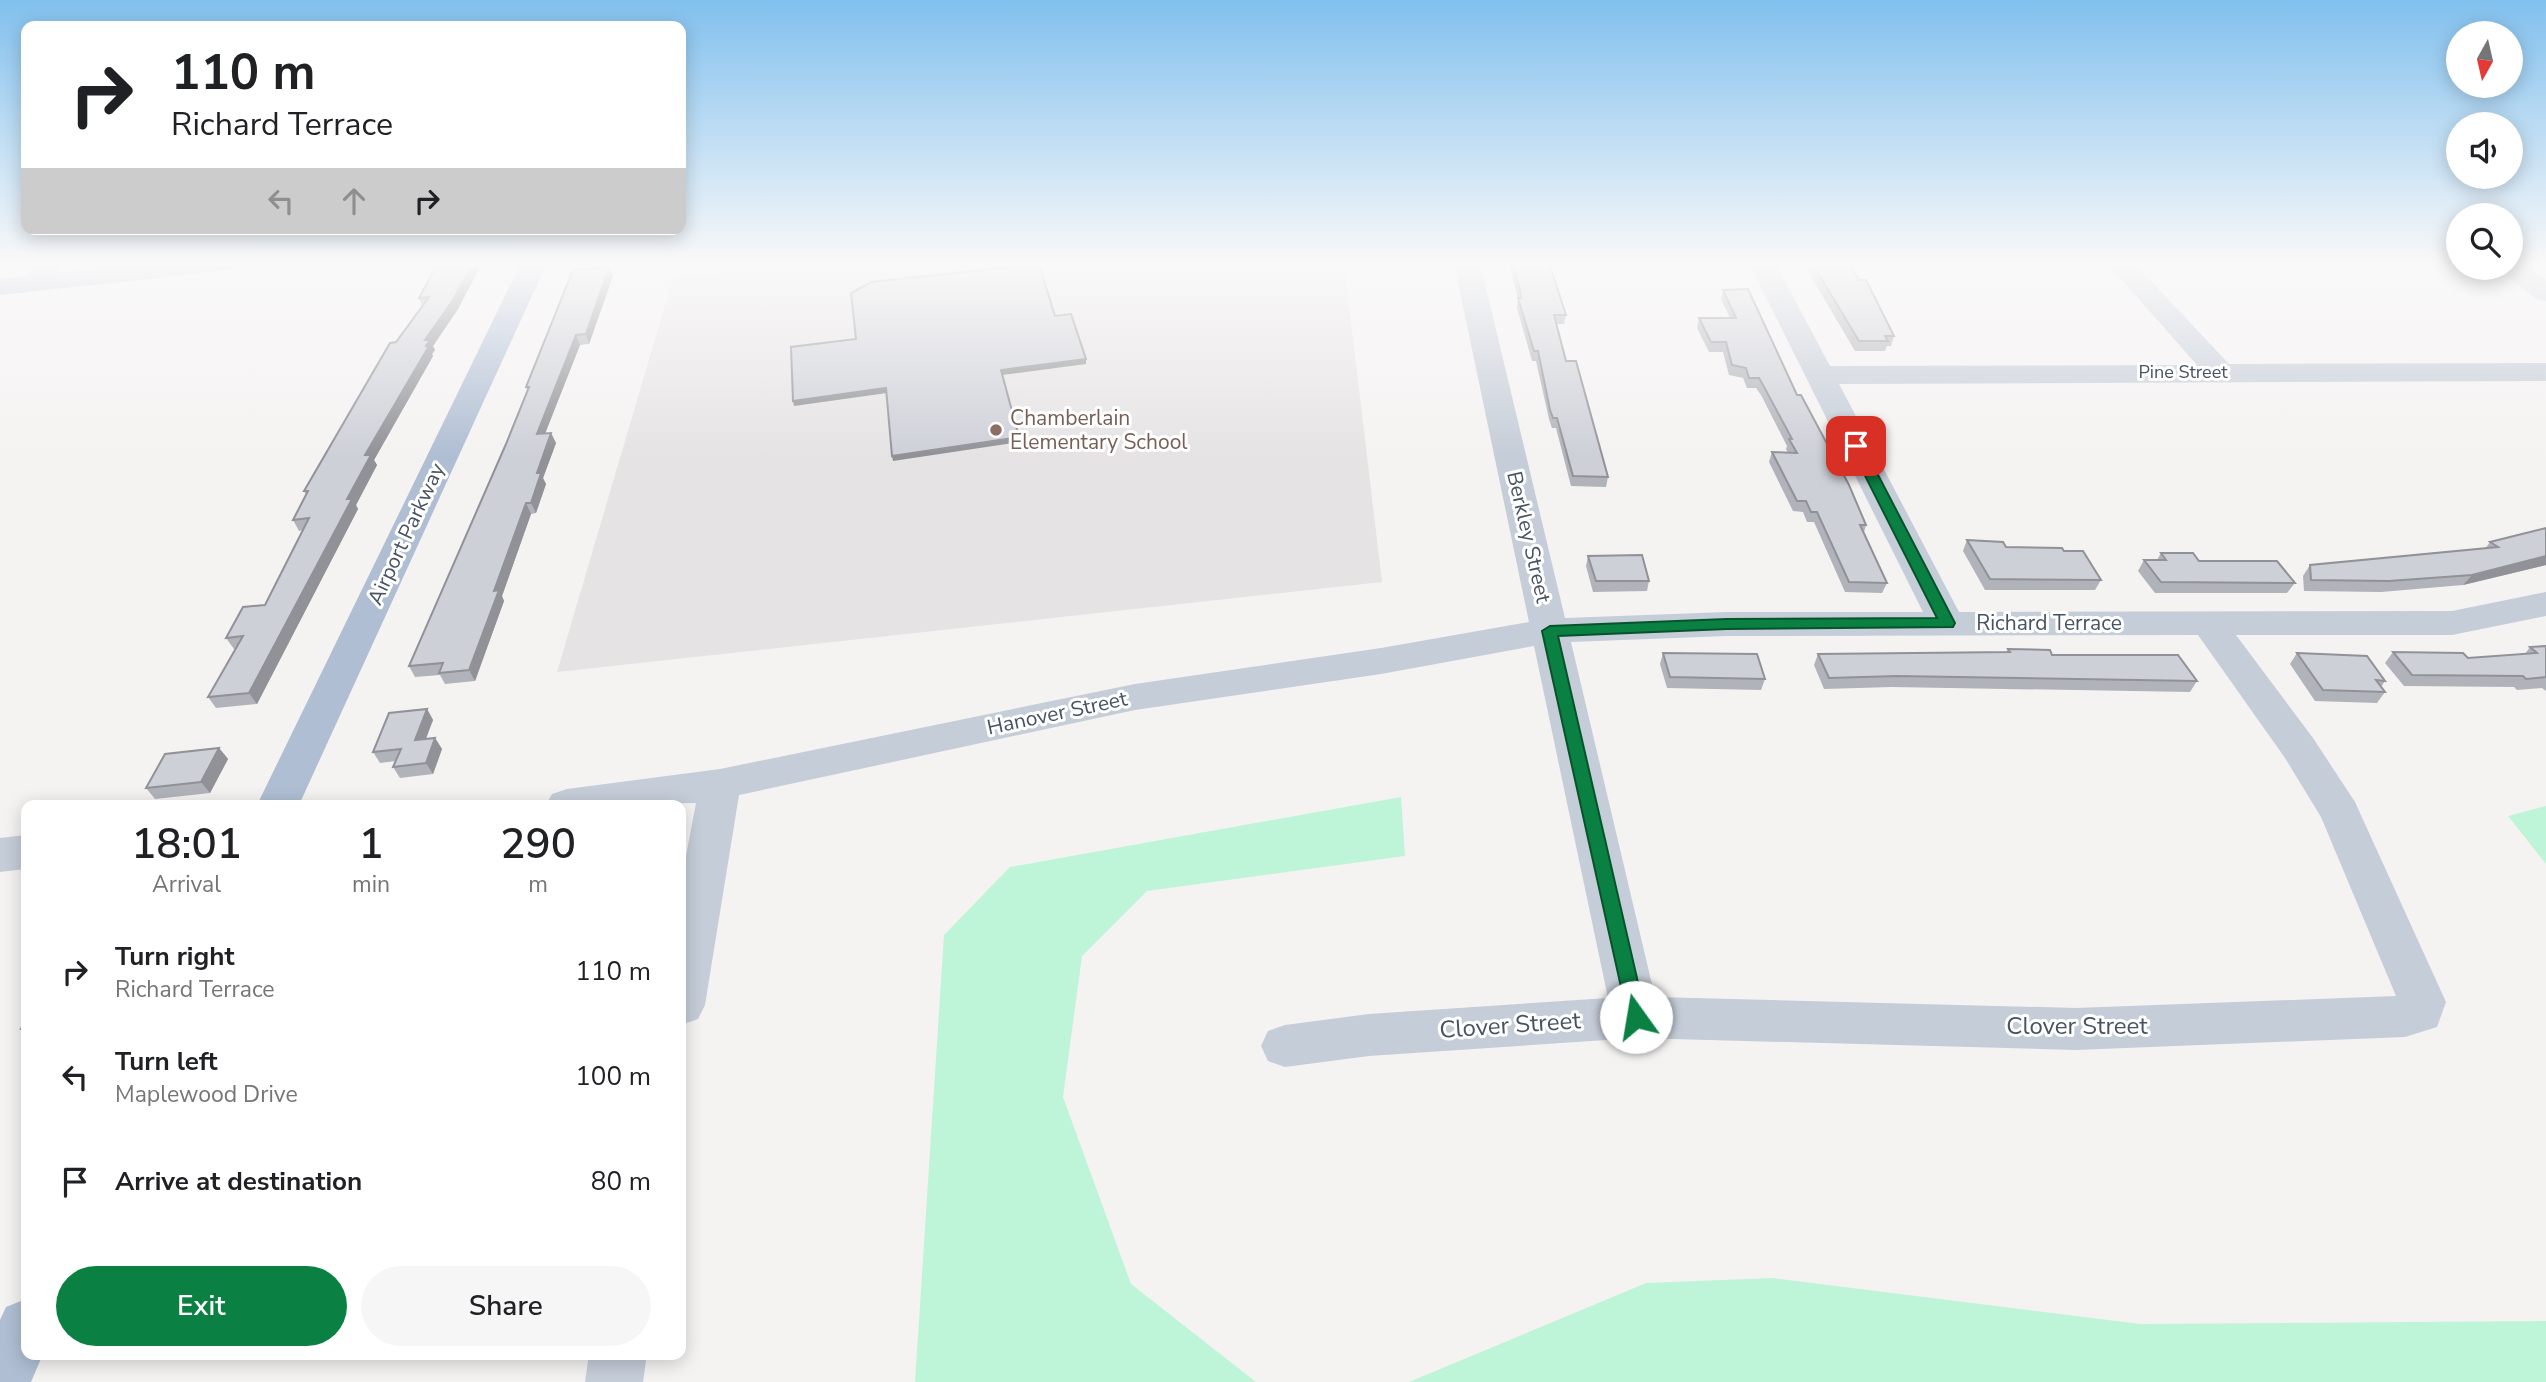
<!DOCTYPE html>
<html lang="en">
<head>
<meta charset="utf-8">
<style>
	:root { --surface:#fff; --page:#f6f6f6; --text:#202124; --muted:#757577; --accent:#0b8043 }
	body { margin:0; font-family:"Nunito Sans",sans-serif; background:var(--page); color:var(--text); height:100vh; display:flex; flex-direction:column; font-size:26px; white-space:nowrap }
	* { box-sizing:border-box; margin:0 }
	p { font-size:23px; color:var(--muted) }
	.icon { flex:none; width:38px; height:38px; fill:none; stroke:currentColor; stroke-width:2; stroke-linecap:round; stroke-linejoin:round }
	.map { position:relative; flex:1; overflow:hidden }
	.details { position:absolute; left:21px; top:800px; width:665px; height:560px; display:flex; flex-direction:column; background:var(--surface); border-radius:14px; box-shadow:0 4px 18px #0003 }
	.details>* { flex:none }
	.hud { position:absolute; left:21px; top:21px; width:665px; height:214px; border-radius:14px; box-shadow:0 4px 18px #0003; background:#fff; color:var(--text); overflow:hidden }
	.needle { width:46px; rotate:188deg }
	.controls { position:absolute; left:2446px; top:21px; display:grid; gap:14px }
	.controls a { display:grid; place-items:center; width:77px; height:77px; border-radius:50%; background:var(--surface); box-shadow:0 4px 18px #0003; font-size:35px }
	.pin { position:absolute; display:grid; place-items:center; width:60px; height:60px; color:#fff; margin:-30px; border-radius:14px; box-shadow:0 4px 10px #0006 }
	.me { position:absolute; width:77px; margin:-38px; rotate:347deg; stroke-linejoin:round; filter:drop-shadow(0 0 5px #0008) }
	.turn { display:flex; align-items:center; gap:24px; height:147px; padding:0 35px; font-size:32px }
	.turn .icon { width:91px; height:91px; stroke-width:2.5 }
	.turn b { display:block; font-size:49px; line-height:60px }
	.lanes { display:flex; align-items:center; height:66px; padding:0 35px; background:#0003; justify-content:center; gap:35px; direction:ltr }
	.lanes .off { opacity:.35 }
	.eta { display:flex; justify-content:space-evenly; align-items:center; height:119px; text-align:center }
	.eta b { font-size:42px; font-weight:600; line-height:49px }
	.primary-button { display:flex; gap:14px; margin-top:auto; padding:14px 35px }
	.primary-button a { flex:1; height:80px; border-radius:42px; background:var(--accent); color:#fff; font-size:28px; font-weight:600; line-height:80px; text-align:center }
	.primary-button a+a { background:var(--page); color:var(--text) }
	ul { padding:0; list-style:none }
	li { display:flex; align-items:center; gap:21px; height:105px; padding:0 35px }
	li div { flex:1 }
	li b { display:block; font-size:26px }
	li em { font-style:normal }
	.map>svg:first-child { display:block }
	.education { fill:#e6e3e4 }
	.green { fill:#bef5d9 }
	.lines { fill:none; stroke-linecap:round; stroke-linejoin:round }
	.minor { fill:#c5cdd8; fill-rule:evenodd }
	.major { fill:#afbed3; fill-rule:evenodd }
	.wall { fill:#b1b3ba }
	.shaded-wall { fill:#909297 }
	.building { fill:#ced0d8; stroke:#909297; stroke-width:2 }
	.route { fill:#0b8043; stroke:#07532c; stroke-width:2 }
	.education-dot { fill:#8d6e63; stroke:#fff; stroke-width:2.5 }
	.labels { text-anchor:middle; stroke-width:6; stroke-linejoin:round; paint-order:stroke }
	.far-street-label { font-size:18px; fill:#475362; stroke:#fff }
	.education-label { font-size:21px; fill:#785e54; stroke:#fff; text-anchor:start }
	.street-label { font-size:21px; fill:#475362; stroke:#fff }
	.near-street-label { font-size:24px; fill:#475362; stroke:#fff }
</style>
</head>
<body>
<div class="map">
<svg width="2546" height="1382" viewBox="0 0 2546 1382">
	<rect width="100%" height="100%" fill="#f5f2f2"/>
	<path class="education" d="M810,263H1344L1382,582L557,672L673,278Z"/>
	<g class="green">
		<path d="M1401,797L1405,856L1147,891L1082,956L1063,1097L1131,1284L1256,1382H915L944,935L1010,867Z"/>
		<path d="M2546,806V864L2508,816Z"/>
		<path d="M1773,1278L2140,1324L2546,1321V1382H1409L1646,1283Z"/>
	</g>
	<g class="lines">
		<g class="minor">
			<path d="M38,263H66C55,278 41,295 22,290L18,284Z"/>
			<path d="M1454,263H1480L1565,618L1727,612H1923L1749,263H1775L1830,366L2197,365L2107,263H2134L2229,364L2546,363V381L1839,384L1959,612L2452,611L2546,592V616L2452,635H2236L2313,738L2355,802L2446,1002L2437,1027L2405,1037L2076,1050L1636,1038L1369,1056L1285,1067L1268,1061L1261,1046L1268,1031L1285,1025L1369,1014L1608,998L1534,646L1381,674L1135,710L739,795L705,1005L698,1019L681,1025V882L696,803L546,805L552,794L567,789L720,769L1135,684L1381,648L1529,622ZM2198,635L2285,758L2321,817L2396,996L2076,1008L1655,997L1571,642L1727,636Z"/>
			<path d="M2511,263H2522L2546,280V301L2536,299L2498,268H2511Z"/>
			<path d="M26,835V869L0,872V838Z"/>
			<path d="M589,1354H647L643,1382H585Z"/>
		</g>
		<g class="major">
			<path d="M152,263H234L230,269L221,271L0,295V279Z"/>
			<path d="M521,263H547L299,805H257Z"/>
			<path d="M26,1299V1354H43L31,1382H0V1320L6,1307Z"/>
		</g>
	</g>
	<g class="wall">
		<path d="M438,263H482L458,309L433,346L435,350L432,354L433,356L374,460L377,465L356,505L358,509L257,704L216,708L208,697L236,649H234L226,638L265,605L303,530L299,531L293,520L306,495L304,491L396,342L422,306L419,298Z"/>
		<path d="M1508,263H1549L1566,315L1564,324H1556L1566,361L1608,477L1606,487L1571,486L1556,428H1552L1549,419L1536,361H1532L1517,308L1518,298Z"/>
		<path d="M1803,263H1849L1894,336L1891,346H1887L1885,351H1855Z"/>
		<path d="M613,276L589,344L580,345L545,433H551L556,443L543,478L546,484L536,513L531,514L502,596L504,601L475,681L445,684L440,675L415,677L409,666L506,444L527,390L526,387Z"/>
		<path d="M1723,290L1797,395L1866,525L1864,532L1887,583L1882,593L1845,592L1814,522H1807L1803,512L1793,511L1769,462L1772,452L1788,453L1786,449L1787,446L1761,395L1756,388H1747L1743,378L1729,375L1723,352H1709L1697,328L1699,318H1730L1721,299Z"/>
		<path d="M2546,528V565L2463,585L2381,592L2304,591L2303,576L2310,565L2485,549L2490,542Z"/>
		<path d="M1967,540L2006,547L2064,551L2101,580L2095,590H1985L1963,551Z"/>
		<path d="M2161,553L2199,561L2295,583L2287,593H2155L2138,571L2144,560H2157Z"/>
		<path d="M1588,556L1649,581L1647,591L1593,592L1586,566Z"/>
		<path d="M2546,646V691L2542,688L2517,690L2514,687L2404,686L2385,663L2393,652L2468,658L2525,654L2530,647Z"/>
		<path d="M2008,649L2052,655L2197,681L2190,692L1892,687L1824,689L1814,665L1818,654L2006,652Z"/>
		<path d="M1663,653L1765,679L1761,690L1667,688L1660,664Z"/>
		<path d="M2297,653L2385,681L2381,687L2385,692L2377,703L2315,701L2290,664Z"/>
		<path d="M427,709L433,720L426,739L435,738L442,749L433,774L400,778L393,767L396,761L380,763L373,752Z"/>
		<path d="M219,748L228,759L210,793L155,799L146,788Z"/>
	</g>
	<g class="shaded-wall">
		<path d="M473,263H482L458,309L433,346L435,350L432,354L433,356L374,460L377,465L356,505L358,509L257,704L249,693L347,499L365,455L425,340Z"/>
		<path d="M609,267L613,276L589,344L586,334Z"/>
		<path d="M576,335L580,345L541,444L537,434Z"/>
		<path d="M1086,359V364L1002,375L1001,370Z"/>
		<path d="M886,388L887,393L794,406L793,401Z"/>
		<path d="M551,433L556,443L543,478L546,484L536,513L531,503L537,473Z"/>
		<path d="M1019,437L1020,442L893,461L892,456Z"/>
		<path d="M526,503L531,514L502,596L504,601L475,681L469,670L494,591Z"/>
		<path d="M2546,556V565L2463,585L2472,575Z"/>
		<path d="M427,709L433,720L421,751L415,740Z"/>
		<path d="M435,738L442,749L433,774L426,763Z"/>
		<path d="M219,748L228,759L210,793L201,782Z"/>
	</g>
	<g class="building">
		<path d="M438,263H473L453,300L425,340H430L426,346H429L365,455H371L347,499H352L249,693L208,697L243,636L226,638L243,607L265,605L309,518L293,520L308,491H304L390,343L396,342L429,297L419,298Z"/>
		<path d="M1512,263H1549L1566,315H1554L1566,361H1576L1608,477L1573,476L1557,418H1553L1550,410L1538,351H1534L1518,298H1521L1520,290Z"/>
		<path d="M1812,263H1849L1859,280H1866L1894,336H1885L1888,341H1859Z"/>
		<path d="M1039,264L1055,316L1071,314L1086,359L1001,370L1019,437L892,456L886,388L793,401L791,347L856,339L851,293L871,282Z"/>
		<path d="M609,267L586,334L576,335L537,434L551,433L537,473H541L531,503H526L494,591L499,590L469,670L439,673L443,663L409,666L506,444L529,387H526L573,270Z"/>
		<path d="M1748,289L1797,395H1801L1849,485L1866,525H1860L1887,583L1849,582L1817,512H1811L1806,501H1797L1772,452L1797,453L1789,439H1792L1763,385L1759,378H1749L1746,368L1732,365L1726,342H1711L1699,318H1736L1723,290Z"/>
		<path d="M2546,528V556L2472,575L2389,581L2311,580L2310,565L2498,547L2490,542Z"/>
		<path d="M1967,540L2003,542L2006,547L2062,548L2064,551H2083L2101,580L1990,579Z"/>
		<path d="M2161,553H2193L2199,561H2277L2295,583L2161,582L2144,560H2166Z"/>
		<path d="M1642,555L1649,581H1596L1588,556Z"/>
		<path d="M2546,646V677L2526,679L2523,676L2412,675L2393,652L2463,653L2468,658L2537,653L2530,647Z"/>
		<path d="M2008,649L2050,650L2052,655H2178L2197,681L1897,676L1829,678L1818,654L2010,652Z"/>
		<path d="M1663,653L1757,654L1765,679L1670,677Z"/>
		<path d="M2297,653L2367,656L2385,681L2376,680L2385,692L2323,690Z"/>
		<path d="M427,709L415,740L435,738L426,763L393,767L401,749L373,752L389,713Z"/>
		<path d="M219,748L201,782L146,788L165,754Z"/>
		<path d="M26,1019V1029H21Z"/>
	</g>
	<linearGradient id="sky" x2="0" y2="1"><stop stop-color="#81c0ee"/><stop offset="0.58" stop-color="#faf9f9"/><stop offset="1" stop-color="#faf9f9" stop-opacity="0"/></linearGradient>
	<rect width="2546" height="456" fill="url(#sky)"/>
	<path class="route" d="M1856,442L1863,446L1955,623L1953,627L1727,629L1558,636L1646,1017L1643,1023L1636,1026L1629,1023L1542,631L1550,626L1727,619L1937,618L1850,446Z"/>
	<circle class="education-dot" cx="996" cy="430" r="7"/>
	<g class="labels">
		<g class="far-street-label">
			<text x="2183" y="378">Pine Street</text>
		</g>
		<g class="education-label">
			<text x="1010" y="425">Chamberlain<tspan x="1010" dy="24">Elementary School</tspan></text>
		</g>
		<g class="street-label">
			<text transform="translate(406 534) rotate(-65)" y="7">Airport Parkway</text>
			<text transform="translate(1529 537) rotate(77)" y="7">Berkley Street</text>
			<text x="2049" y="630">Richard Terrace</text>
			<text transform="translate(1057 713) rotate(-12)" y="7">Hanover Street</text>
		</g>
		<g class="near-street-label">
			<text transform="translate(1510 1025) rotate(-4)" y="8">Clover Street</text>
			<text x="2077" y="1034">Clover Street</text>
		</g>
	</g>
</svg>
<div class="controls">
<a><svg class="needle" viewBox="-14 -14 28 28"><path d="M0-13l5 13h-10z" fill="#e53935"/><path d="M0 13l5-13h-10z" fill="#757577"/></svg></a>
<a><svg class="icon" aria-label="sound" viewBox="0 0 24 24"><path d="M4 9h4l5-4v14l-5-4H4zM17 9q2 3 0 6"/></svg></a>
<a><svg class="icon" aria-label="search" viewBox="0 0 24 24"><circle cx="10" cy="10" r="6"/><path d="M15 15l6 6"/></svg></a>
</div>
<div class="pin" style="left:1856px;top:446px;background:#d93025"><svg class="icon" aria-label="arrive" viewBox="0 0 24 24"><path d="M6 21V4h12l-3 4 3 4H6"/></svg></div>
<svg class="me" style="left:1636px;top:1017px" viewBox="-20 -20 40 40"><circle r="19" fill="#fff"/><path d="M0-13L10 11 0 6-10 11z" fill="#0b8043"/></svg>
<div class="hud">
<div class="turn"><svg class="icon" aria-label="right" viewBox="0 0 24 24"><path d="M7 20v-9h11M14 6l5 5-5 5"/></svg><div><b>110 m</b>Richard Terrace</div></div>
<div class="lanes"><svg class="icon off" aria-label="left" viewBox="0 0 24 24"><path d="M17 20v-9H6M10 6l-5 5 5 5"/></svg><svg class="icon off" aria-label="ahead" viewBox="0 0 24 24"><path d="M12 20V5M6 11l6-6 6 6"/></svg><svg class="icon" aria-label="right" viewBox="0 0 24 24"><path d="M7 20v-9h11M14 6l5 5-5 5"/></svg></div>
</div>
<section class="details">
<div class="eta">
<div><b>18:01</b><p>Arrival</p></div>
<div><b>1</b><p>min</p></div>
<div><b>290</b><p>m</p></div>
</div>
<ul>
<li><svg class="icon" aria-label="right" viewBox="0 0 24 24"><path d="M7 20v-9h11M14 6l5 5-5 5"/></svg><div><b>Turn right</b><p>Richard Terrace</p></div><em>110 m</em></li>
<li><svg class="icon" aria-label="left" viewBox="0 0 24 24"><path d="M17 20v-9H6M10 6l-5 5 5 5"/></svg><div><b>Turn left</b><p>Maplewood Drive</p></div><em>100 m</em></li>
<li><svg class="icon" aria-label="arrive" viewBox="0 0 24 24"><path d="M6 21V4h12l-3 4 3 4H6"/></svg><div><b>Arrive at destination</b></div><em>80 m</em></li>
</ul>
<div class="primary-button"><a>Exit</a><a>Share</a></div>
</section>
</div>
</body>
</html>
